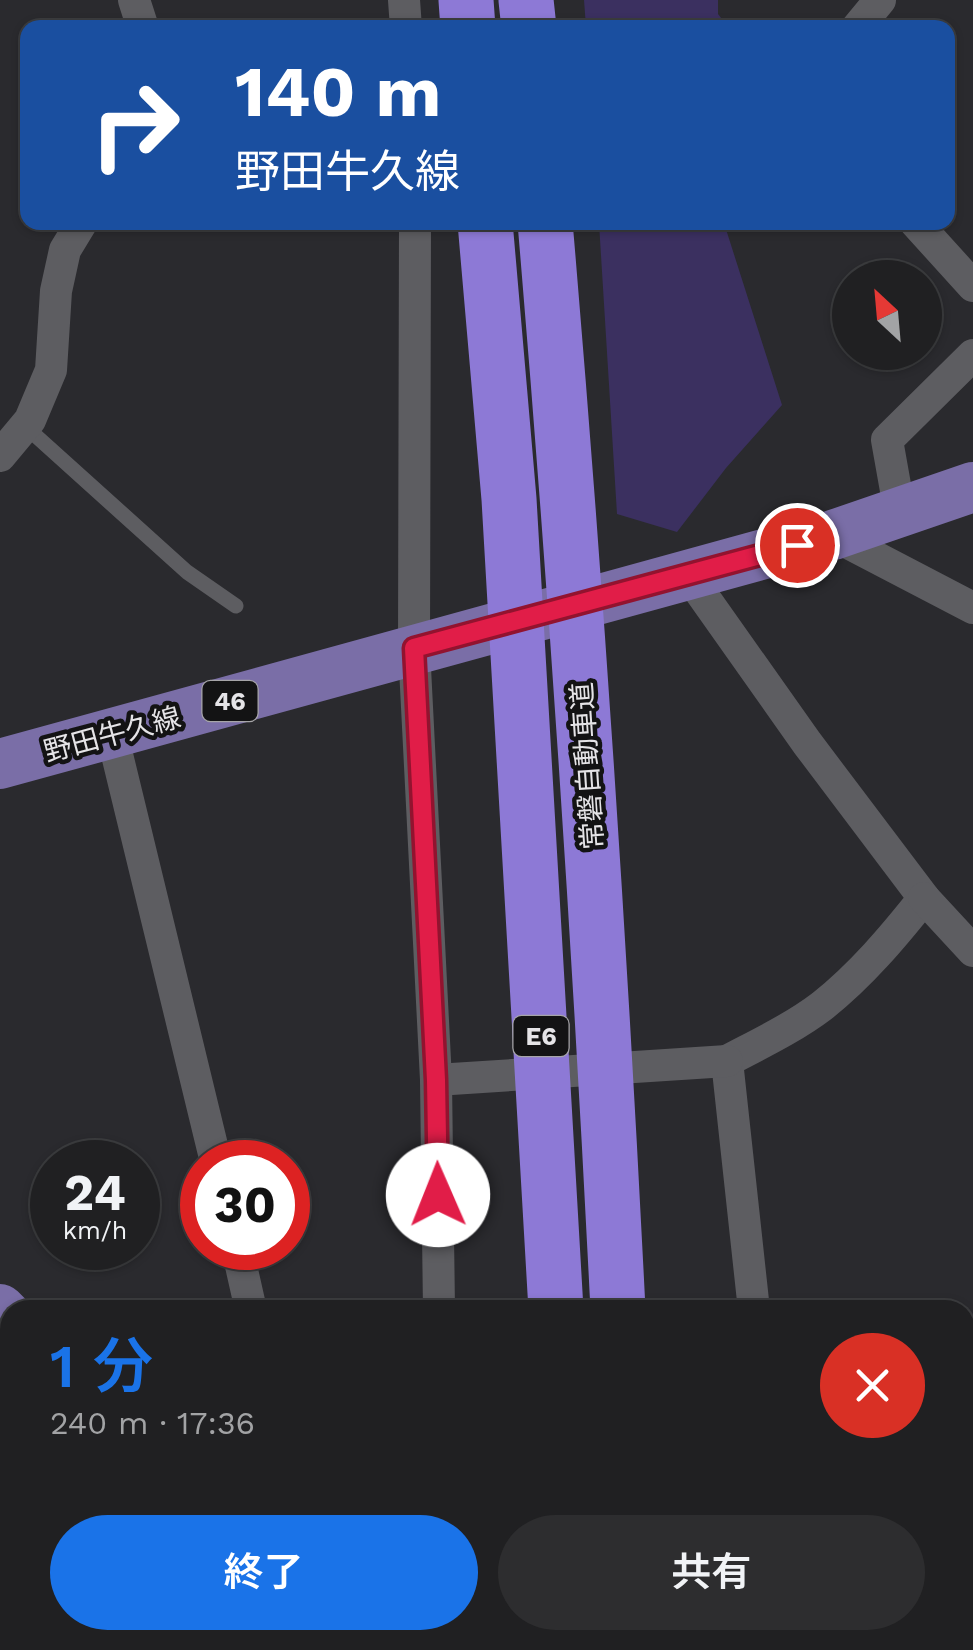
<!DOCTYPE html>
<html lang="ja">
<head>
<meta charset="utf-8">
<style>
	:root { --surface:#202022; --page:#2d2d2f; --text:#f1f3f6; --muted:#a2a3a5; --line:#3d3e40; --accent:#1a73e8 }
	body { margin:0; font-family:"Work Sans","Noto Sans JP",sans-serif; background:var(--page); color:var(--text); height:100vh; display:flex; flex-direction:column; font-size:38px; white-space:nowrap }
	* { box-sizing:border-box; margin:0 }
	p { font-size:32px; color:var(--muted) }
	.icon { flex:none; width:55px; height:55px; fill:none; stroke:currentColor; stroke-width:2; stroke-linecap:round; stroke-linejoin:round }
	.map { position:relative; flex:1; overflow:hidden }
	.sheet { position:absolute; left:0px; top:1300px; width:975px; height:350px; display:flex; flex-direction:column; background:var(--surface); border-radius:30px 30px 0 0; box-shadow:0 2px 8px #0004,0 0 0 2px var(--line) }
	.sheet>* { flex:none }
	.guide { position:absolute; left:20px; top:20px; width:935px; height:210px; border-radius:20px; box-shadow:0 2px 8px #0004,0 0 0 2px var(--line); background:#1a4fa0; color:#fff; overflow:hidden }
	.needle { width:65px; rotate:334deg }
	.controls { position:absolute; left:832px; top:260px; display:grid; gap:20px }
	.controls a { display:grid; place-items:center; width:110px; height:110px; border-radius:50%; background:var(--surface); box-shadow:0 2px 8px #0004,0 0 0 2px var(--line); font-size:50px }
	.speed { position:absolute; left:30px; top:1140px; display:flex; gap:20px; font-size:50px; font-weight:700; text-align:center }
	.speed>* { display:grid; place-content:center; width:130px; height:130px; border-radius:50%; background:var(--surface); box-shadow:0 2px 8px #0004,0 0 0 2px var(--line); line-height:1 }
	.speed small { font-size:25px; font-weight:400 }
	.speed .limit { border:15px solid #d22; background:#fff; color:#111 }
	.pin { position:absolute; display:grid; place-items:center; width:85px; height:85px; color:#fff; margin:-42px; border:5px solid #fff; border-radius:50%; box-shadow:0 2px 10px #0007 }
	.me { position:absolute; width:110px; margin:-55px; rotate:359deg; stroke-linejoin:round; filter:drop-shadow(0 0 8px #0008) }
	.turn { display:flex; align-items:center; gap:35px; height:210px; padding:0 50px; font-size:45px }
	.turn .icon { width:130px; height:130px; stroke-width:2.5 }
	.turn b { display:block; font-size:70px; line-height:85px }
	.round { display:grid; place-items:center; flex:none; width:105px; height:105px; border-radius:52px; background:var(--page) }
	.head { display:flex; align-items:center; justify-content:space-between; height:170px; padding:0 50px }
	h1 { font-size:60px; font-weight:600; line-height:75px; color:var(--accent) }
	.cta { display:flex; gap:20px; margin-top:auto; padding:20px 50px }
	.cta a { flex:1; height:115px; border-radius:60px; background:var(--accent); color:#fff; font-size:40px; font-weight:600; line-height:115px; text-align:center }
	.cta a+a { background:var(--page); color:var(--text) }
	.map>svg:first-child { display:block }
	.green { fill:#3b3060 }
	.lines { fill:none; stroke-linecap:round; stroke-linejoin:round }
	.lane { stroke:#5d5d61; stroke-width:15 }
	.street { stroke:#5d5d61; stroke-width:32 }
	.secondary { stroke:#5d5d61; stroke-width:45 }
	.primary { stroke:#7a6ea7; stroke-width:50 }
	.highway { stroke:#8d79d6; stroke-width:55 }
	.route-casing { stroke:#92132f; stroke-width:25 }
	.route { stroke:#e11d48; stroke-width:18 }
	.labels { text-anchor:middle; stroke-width:9; stroke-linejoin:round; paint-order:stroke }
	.shield { fill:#131314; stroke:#a6a5a8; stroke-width:2.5 }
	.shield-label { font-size:25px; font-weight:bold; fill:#e5e4e7 }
	.street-label { font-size:28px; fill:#e5e4e7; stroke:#131314 }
</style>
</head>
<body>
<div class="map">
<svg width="973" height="1650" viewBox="0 0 973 1650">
	<rect width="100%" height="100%" fill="#2a2a2e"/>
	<g class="green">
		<path d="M584,0H718V14L728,27H586Z"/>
		<path d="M599,223H724L782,405L726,468L677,532L617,514Z"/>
	</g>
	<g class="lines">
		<path class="lane" d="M25,426L187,572L236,606"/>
		<g class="street">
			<path d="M134,0L143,28"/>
			<path d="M404,0L406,28"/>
			<path d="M857,28L880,0"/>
			<path d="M415,222L414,648L436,1080L439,1310"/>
			<path d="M915,222L973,286"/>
			<path d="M0,456L30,420L51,370L56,291L65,250L82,222"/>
			<path d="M900,513L887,440L973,355"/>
			<path d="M833,535L973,608"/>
			<path d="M689,576L807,743L924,898C893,937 861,975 822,1006C793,1028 759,1044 727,1061L754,1310"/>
			<path d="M112,734L216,1162"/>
			<path d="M924,898L973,951"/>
			<path d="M436,1080L727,1061"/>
			<path d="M237,1248L251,1310"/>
			<path d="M0,1442L10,1445"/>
			<path d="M0,1485L10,1514"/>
			<path d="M789,1640L790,1650"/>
			<path d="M51,1650L53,1640"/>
		</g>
		<path class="secondary" d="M390,1640L392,1650"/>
		<g class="primary">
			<path d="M0,764L833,535L973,487"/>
			<path d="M0,1309L10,1319"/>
		</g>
		<g class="highway">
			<path d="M466,0L468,28"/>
			<path d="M526,0L529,28"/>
			<path d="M485,222L509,499L556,1310"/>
			<path d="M545,222C576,585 600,947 618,1310"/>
			<path d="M575,1640V1650"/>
			<path d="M636,1640V1650"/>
			<path d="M690,1640L691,1650"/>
			<path d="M523,1650V1640"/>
		</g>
	</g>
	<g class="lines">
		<g class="route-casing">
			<path id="route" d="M438,1195L436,1080L414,648L797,545"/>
		</g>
		<use href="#route" class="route"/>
	</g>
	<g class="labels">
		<g class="shield">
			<rect x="202.5" y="681" width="55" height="40" rx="8"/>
			<rect x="513.5" y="1016" width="55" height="40" rx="8"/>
		</g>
		<g class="shield-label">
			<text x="230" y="710">46</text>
			<text x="541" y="1045">E6</text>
		</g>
		<g class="street-label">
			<text transform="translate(112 734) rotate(-15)" y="10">野田牛久線</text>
			<text transform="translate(587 766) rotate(-94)" y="10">常磐自動車道</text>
		</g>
	</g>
</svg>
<div class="controls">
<a><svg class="needle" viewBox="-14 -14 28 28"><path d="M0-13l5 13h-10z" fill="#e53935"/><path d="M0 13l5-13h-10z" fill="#a2a3a5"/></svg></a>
</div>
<div class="speed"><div>24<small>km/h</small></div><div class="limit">30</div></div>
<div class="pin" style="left:797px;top:545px;background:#d93025"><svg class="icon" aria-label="arrive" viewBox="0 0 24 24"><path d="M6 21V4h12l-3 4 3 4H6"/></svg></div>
<svg class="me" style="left:438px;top:1195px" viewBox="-20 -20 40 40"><circle r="19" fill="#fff"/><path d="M0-13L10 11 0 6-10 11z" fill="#e11d48"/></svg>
<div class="guide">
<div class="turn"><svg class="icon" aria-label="right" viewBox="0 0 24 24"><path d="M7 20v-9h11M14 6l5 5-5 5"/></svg><div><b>140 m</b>野田牛久線</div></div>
</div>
<section class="sheet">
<div class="head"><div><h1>1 分</h1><p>240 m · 17:36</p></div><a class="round" style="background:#d93025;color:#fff"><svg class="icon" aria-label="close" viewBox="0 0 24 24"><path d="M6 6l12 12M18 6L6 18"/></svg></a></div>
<div class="cta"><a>終了</a><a>共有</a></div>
</section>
</div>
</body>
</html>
